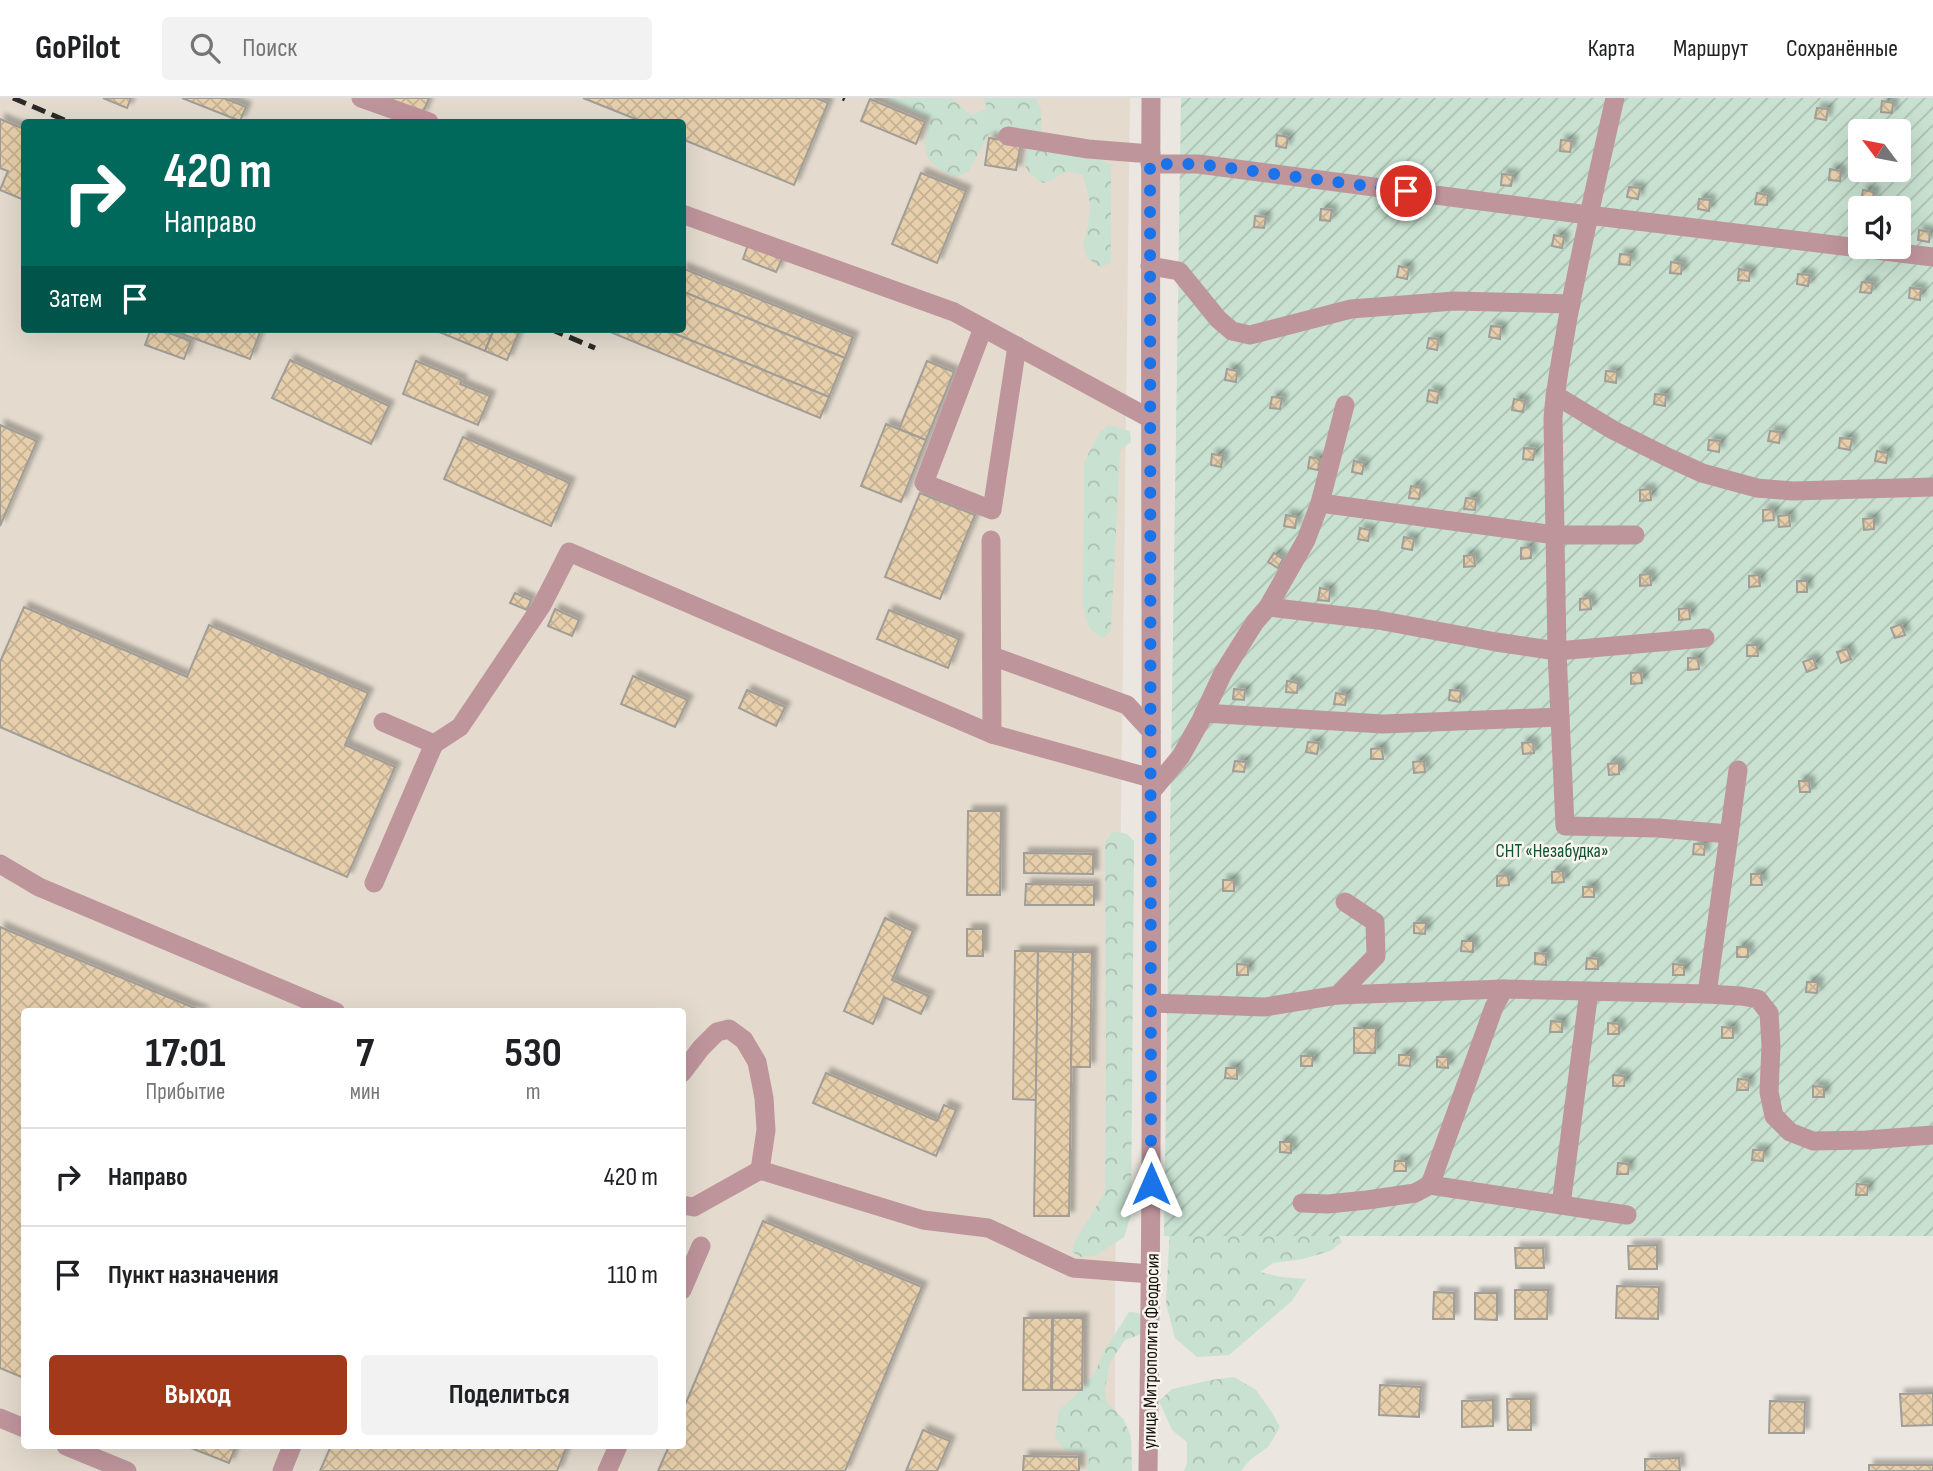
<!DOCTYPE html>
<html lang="ru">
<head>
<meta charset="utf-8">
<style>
	:root { --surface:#fff; --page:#f2f2f2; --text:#202124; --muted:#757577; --line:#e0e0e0; --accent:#a1391a }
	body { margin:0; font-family:"Sofia Sans Condensed",sans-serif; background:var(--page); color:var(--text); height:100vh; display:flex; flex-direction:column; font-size:26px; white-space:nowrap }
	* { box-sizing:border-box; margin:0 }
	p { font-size:23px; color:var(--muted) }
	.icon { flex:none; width:38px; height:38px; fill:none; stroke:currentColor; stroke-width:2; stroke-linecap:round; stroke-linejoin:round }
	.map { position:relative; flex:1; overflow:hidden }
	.drawer { position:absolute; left:21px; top:910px; width:665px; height:441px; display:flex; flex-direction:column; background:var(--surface); border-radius:7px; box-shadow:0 7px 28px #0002 }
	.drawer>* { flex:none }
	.top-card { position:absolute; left:21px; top:21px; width:665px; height:214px; border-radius:7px; box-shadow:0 7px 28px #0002; background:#00695c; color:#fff; overflow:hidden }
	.needle { width:46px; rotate:302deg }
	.fabs { position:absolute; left:1848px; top:21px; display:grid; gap:14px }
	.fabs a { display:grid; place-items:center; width:63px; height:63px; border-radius:7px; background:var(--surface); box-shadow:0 7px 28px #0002; font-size:35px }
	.pin { position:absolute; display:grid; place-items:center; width:60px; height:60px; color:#fff; margin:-30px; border:4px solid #fff; border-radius:50%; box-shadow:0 2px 7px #0007 }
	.me { position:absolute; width:77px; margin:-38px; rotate:0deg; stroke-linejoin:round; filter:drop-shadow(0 0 5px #0008) }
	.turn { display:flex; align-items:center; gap:24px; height:147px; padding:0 28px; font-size:32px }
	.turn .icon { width:91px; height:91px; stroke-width:2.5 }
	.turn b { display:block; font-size:49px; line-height:60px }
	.then { display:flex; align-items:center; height:66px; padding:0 28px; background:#0003; gap:14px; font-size:26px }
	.eta { display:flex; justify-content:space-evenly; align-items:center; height:119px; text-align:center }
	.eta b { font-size:42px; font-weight:700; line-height:49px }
	.button { display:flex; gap:14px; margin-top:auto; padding:14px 28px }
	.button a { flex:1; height:80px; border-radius:7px; background:var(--accent); color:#fff; font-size:28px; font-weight:700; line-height:80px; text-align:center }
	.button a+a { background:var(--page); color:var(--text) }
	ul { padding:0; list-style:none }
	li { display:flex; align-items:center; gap:21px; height:98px; padding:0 28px; border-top:2px solid var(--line) }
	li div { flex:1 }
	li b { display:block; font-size:26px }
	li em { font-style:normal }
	header { display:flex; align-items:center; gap:42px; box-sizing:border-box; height:98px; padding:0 35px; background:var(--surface); border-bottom:2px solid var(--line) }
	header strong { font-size:33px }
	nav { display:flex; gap:38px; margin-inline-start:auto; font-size:24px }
	.search { width:490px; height:63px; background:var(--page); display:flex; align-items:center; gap:18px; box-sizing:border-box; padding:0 24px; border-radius:7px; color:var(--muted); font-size:26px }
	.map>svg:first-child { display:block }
	.built { fill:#e4dbce; fill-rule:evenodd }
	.forest { fill:url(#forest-crowns) }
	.garden { fill:url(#garden-furrows); fill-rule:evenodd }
	.building { fill:url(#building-cross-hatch); stroke:#a19d97; stroke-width:2; filter:url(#shadow) }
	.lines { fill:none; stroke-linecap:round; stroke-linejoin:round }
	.minor { stroke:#bf959c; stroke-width:19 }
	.rail { stroke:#2c2a27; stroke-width:5; stroke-dasharray:14 7; stroke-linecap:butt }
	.route { stroke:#1a73e8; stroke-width:12; stroke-dasharray:0 21.6 }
	.labels { text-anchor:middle; stroke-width:5; stroke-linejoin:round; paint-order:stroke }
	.park-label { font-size:19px; fill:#115333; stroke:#f9f4ed }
	.street-label { font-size:19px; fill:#151311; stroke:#f9f4ed }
</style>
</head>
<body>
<header>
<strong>GoPilot</strong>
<div class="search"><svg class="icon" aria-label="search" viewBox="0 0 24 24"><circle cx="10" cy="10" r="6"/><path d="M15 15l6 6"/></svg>Поиск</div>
<nav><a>Карта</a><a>Маршрут</a><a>Сохранённые</a></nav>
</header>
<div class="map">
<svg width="1933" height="1373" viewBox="0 0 1933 1373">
	<defs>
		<pattern id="forest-crowns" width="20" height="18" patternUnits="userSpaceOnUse" patternTransform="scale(1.75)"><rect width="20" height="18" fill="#c8e1d1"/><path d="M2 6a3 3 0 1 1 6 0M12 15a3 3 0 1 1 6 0" fill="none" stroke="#abc0b2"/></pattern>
		<pattern id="garden-furrows" width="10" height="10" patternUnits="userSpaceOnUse" patternTransform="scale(1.75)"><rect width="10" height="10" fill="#c8e1d1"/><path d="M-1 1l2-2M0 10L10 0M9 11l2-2" fill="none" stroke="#abc0b2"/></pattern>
		<pattern id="building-cross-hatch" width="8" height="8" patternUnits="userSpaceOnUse" patternTransform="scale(1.75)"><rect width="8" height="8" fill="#e7cfac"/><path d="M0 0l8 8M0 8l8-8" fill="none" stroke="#c5b193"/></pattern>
		<filter id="shadow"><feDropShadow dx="5" dy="-5" stdDeviation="2" flood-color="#0004"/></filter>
	</defs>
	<rect width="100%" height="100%" fill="#ebe7e0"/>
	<path class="built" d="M0,0H1130L1115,1197V1373H0ZM24,24H682V231H24ZM24,914H682V1348H24Z"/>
	<g class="forest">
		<path d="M884,0H951L971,17L987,11L984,0H1036L1041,12L1042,44L1097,60L1111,67V165L1100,169L1087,160L1083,146L1088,128L1090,105L1083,77C1059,68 1062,81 1043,85C1009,64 1036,60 1023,41C1021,37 1017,35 1014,33L989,36L968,74L956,79C922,64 921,55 930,21Z"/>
		<path d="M1108,327L1130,333L1131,344L1120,352L1111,533L1103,540C1086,531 1086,523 1083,506L1084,364L1100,334Z"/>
		<path d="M1113,733L1127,736L1134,743L1131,1117L1124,1139L1095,1158L1081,1159L1072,1154L1075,1143L1105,1094L1106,949L1105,744Z"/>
		<path d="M1171,1106L1330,1123L1342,1144L1330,1153L1303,1161L1273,1165L1260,1174L1281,1179L1306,1181L1292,1203L1229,1257L1197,1259L1175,1240L1166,1206Z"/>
		<path d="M1129,1214L1139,1215L1144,1223V1235L1125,1242L1110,1264L1105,1291L1106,1303L1124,1322L1131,1339L1132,1373H1086L1089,1364L1086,1355L1064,1352L1055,1339L1059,1312L1074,1299L1096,1273L1103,1255Z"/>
		<path d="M1234,1279L1256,1292L1271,1313L1280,1329L1268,1349L1250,1362L1241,1373H1184L1187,1365V1344L1172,1332L1159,1303L1172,1291L1211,1282Z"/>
	</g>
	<path class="garden" d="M1181,0H1933V1138H1164ZM1860,33H1899V72H1860ZM1860,110H1899V149H1860Z"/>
	<g class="building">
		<path d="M103,0H131L127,10Z"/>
		<path d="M182,0H224L246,9L240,23Z"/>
		<path d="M380,0H429L422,17Z"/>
		<path d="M583,0H816L828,5L794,87L682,41V24H643Z"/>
		<path d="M870,1L925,24L916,46L861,23Z"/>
		<path d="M1882,3L1893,5L1892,15L1881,14Z"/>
		<path d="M1817,10L1828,11L1826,22L1815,20Z"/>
		<path d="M0,21L24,31V102L0,92L8,73L0,70Z"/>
		<path d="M1277,37L1288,39L1286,50L1276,48Z"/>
		<path d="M989,40L1021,45L1016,72L985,67Z"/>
		<path d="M1561,42L1572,43L1570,54L1560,53Z"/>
		<path d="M1830,71L1841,73L1840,83L1829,82Z"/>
		<path d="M921,75L966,93L937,165L892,146Z"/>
		<path d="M1502,76L1513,77L1511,88L1501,87Z"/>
		<path d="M1629,89L1640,90L1638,101L1627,99Z"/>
		<path d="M1863,92L1874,94L1872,104L1861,103Z"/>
		<path d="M1757,95L1768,97L1767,107L1755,106Z"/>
		<path d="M1699,101L1710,102L1709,113L1698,111Z"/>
		<path d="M1321,111L1332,112L1330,123L1320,122Z"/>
		<path d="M1255,118L1266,119L1264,130L1254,129Z"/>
		<path d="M1919,132L1930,134L1929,144L1918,142Z"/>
		<path d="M1554,137L1564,139L1562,150L1552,148Z"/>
		<path d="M748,147L782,161L776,174L743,161Z"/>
		<path d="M1620,156L1631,157L1630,167L1619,166Z"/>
		<path d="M1671,164L1682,166L1681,176L1670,175Z"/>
		<path d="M1399,168L1409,170L1407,181L1397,179Z"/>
		<path d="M682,170L853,239L845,260L684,194L682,199Z"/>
		<path d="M1739,171L1750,173L1749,183L1738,182Z"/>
		<path d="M1798,176L1810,177L1808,188L1797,186Z"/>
		<path d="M1862,184L1873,185L1871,195L1860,194Z"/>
		<path d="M1910,190L1921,191L1920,202L1909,200Z"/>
		<path d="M684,194L845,260L829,299L668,233L669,231H682V199Z"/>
		<path d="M1491,228L1501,229L1500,241L1489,239Z"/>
		<path d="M151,231H158L191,243L184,261L145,247Z"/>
		<path d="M184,231H261L250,261L182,236Z"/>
		<path d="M432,231H494L485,253Z"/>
		<path d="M494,231L520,232L507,262L485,253Z"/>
		<path d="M611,231H669L668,233L829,299L820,320L610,234Z"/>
		<path d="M1429,240L1439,241L1437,252L1427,250Z"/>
		<path d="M290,262L389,308L371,346L272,300Z"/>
		<path d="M416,263L462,282L460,286L490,298L478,327L403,296Z"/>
		<path d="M927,263L954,274L926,342L899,331Z"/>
		<path d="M1227,271L1237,273L1236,284L1225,282Z"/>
		<path d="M1606,273L1617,274L1616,285L1605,283Z"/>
		<path d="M1429,292L1439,294L1437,305L1427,303Z"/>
		<path d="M1655,296L1666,297L1665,308L1654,306Z"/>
		<path d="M1272,299L1282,300L1280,311L1270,310Z"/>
		<path d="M1514,301L1525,303L1523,314L1512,312Z"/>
		<path d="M886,326L926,342L901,404L861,388Z"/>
		<path d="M0,327L37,343L0,428Z"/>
		<path d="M1770,333L1781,334L1779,345L1768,343Z"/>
		<path d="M463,339L570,385L551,428L444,381Z"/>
		<path d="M1840,340L1852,341L1850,352L1839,350Z"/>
		<path d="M1709,342L1720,343L1719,354L1708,352Z"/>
		<path d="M1524,350L1535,351L1533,362L1523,361Z"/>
		<path d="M1877,353L1888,355L1886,365L1875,363Z"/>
		<path d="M1212,356L1223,358L1221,369L1211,367Z"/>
		<path d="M1310,359L1320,361L1318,372L1308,370Z"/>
		<path d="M1354,363L1364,365L1362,376L1352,374Z"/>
		<path d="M1411,388L1421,390L1419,401L1409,400Z"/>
		<path d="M1650,391L1651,402L1640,403V392Z"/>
		<path d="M920,395L975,417L940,501L885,479Z"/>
		<path d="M1466,400L1476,401L1475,412L1464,411Z"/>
		<path d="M1773,411L1774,422L1763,423V412Z"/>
		<path d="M1286,417L1297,419L1295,430L1284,428Z"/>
		<path d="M1789,417L1790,428L1779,429L1778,418Z"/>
		<path d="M1874,420V431L1864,432L1863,421Z"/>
		<path d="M1360,430L1370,432L1368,443L1358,441Z"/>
		<path d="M1404,439L1414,441L1412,452L1402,450Z"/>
		<path d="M1531,449V460L1521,461V450Z"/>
		<path d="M1274,455L1283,461L1278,470L1268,464Z"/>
		<path d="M1474,457L1475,468L1464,469V458Z"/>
		<path d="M1650,476L1651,487L1640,488V477Z"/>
		<path d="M1759,477L1760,488L1749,489V478Z"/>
		<rect x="1797" y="483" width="10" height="11"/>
		<path d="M1320,490L1330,492L1329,503L1318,502Z"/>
		<path d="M515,495L531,502L527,512L510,505Z"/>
		<path d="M1590,500L1591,511L1580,512V501Z"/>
		<path d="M24,509L187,579L209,527L368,595L345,647L395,669L347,779L0,629V564Z"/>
		<path d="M1689,510L1690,521L1679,522V511Z"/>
		<path d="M555,511L579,522L572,538L548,528Z"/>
		<path d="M889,512L959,541L948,570L877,541Z"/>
		<path d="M1901,526L1905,537L1895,540L1891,530Z"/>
		<path d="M1747,547H1757L1758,558H1747Z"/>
		<path d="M1847,551L1851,561L1841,565L1837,554Z"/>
		<path d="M1688,560H1698L1699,571L1688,572Z"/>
		<path d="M1813,560L1817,570L1807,574L1803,564Z"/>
		<path d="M1641,574L1642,585L1631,586V575Z"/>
		<path d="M633,578L688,602L675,629L621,606Z"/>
		<path d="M1287,583L1298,585L1297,595L1286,594Z"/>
		<path d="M1234,591L1245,592L1244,602L1233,601Z"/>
		<path d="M747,592L785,609L776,628L739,610Z"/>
		<path d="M1450,592L1461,593L1460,604L1449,602Z"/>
		<path d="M1336,595L1347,597L1345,607L1334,606Z"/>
		<path d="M1308,644L1319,645L1317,656L1306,654Z"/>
		<path d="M1533,644L1534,655L1523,656L1522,645Z"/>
		<path d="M1382,650L1383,661H1371V651Z"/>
		<path d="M1235,663L1246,664L1244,674L1233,673Z"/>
		<path d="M1424,663L1425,674L1414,675L1413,664Z"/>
		<path d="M1619,665V676L1609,677L1608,666Z"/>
		<path d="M1799,683H1809L1810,694H1800Z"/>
		<path d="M968,713H1001L1000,797H967Z"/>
		<path d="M1694,746H1705L1704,757L1693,756Z"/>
		<path d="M1024,755L1093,756V776L1024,775Z"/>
		<path d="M1563,773L1564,784L1552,785V774Z"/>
		<path d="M1751,776H1761L1762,787H1751Z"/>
		<path d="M1508,777L1509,787L1497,788V778Z"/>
		<rect x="1223" y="782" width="11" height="11"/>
		<path d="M1026,786L1094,787V807H1025Z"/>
		<rect x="1583" y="789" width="11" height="10"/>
		<path d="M885,820L913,833L892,882L929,898L921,916L884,899L873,926L844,913Z"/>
		<path d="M1414,825H1426L1425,836L1414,835Z"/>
		<path d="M0,829L204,914H24V1280L0,1270Z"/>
		<rect x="967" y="831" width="16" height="27"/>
		<path d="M1462,843H1473V854L1461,853Z"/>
		<rect x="1737" y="849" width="11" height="10"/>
		<path d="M1015,853H1038L1036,1002L1013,1001Z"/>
		<path d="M1038,853L1073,854L1069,1118H1034Z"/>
		<path d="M1073,854H1092L1090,969H1071Z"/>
		<path d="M1535,855L1546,856V867L1535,866Z"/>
		<path d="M1587,860L1598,861V871H1586Z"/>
		<path d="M1237,866L1248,867V877H1237Z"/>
		<path d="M1673,866L1684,867V877H1673Z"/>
		<path d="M1807,884H1818L1817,895L1806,894Z"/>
		<path d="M1551,923L1562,924V934H1550Z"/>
		<path d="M1608,925L1619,926V936H1608Z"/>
		<path d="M1722,929L1733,930V940H1722Z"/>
		<path d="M1354,930H1376L1375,955H1354Z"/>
		<path d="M1399,957H1411L1410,968L1399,967Z"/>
		<path d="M1301,958H1313L1312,968H1301Z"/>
		<path d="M1437,959H1448V970L1437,969Z"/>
		<path d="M1226,970H1237V981L1225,980Z"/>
		<path d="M826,975L937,1023L944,1007L956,1012L936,1058L813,1005Z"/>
		<path d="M1613,977L1625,978L1624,988H1613Z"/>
		<path d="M1738,981L1749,982L1748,992H1737Z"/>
		<path d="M1813,988L1824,989V999H1813Z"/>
		<path d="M1280,1044H1291V1055L1280,1054Z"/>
		<path d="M1753,1052H1764L1763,1063L1752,1062Z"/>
		<path d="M1395,1063H1406V1073H1394Z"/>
		<path d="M1618,1065L1629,1066L1628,1076H1617Z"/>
		<path d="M1857,1086L1868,1087L1867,1097H1856Z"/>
		<path d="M763,1123L922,1189L845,1373H658L669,1348H682V1314Z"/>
		<path d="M1657,1147V1171H1629L1628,1148Z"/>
		<path d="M1515,1150H1543L1544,1170H1516Z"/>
		<path d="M1617,1188L1659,1189L1658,1221L1616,1220Z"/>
		<path d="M1515,1192H1548L1547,1221H1515Z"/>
		<path d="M1434,1194L1454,1195V1221H1433Z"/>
		<path d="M1475,1195H1497V1222L1475,1221Z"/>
		<path d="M1024,1220H1052L1051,1292H1023Z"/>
		<path d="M1053,1220H1083L1082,1292H1052Z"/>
		<path d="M1380,1287L1421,1289L1419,1319L1379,1317Z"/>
		<path d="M1933,1295V1327L1902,1328L1900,1296Z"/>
		<path d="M1507,1301H1531V1332H1508Z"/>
		<path d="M1493,1302V1328L1462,1329V1303Z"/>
		<path d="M1770,1303L1805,1304L1804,1335H1769Z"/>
		<path d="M923,1332L950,1343L937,1373H906Z"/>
		<path d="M186,1348H236L229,1365Z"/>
		<path d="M331,1348H567L557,1373H320Z"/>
		<path d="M1024,1358L1079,1359V1373H1023Z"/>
		<path d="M1679,1360L1680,1373H1645V1361Z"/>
		<rect x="1869" y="1367" width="64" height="6"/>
	</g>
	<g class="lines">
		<g class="minor">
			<path d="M361,0L429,24"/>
			<path d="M1615,0C1598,75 1581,150 1567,225C1562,257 1555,289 1553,321L1557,553L1565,728L1658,730L1729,736"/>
			<path d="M1008,38L1088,51L1151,56"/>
			<path d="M1150,66H1198L1588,117L1933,159"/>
			<path d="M682,116L954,214L1149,320"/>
			<path d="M1150,168L1179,173L1218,221L1232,233L1250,237L1351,211L1454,203L1571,206"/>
			<path d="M983,230L924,385L992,412L1017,248"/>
			<path d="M1555,297L1613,332L1667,359L1702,375L1757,390L1793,393L1933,389"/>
			<path d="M1320,405L1555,437H1635"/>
			<path d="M991,442L992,636"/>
			<path d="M1268,509L1378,522L1496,544L1557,553L1705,540"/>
			<path d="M992,558L1127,607L1151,633"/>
			<path d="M1204,615L1383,626L1560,619"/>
			<path d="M434,646L460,629L542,507L569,454L992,636L1151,680"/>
			<path d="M1152,693L1181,658L1201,622L1223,575L1255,524L1268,509L1306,442L1320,405L1345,307"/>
			<path d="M0,766L39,789L336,914"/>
			<path d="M374,785L434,646L383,624"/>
			<path d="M1707,896L1738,672"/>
			<path d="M1338,897L1504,891"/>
			<path d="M1152,905L1265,909L1338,897L1376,858L1375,824L1345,804"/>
			<path d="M682,975L701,950L717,934L729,931L744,942L757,964L764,1000L766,1032L760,1072"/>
			<path d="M1430,1087L1627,1117"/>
			<path d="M1302,1105L1328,1106L1367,1102L1415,1095L1430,1087L1494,909L1504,891L1707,896L1741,898L1758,901L1769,915L1771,948L1769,994L1774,1018L1790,1034L1813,1043L1866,1042L1933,1037"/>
			<path d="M682,1107L694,1109L760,1072L923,1122L988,1130L1073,1170L1151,1176"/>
			<path d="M1561,1107L1589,893"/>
			<path d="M682,1192L701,1148"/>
			<path d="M0,1320L24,1330"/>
			<path d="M66,1348L127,1373"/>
			<path d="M282,1373L292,1348"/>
			<path d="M607,1373L618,1348"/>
			<path d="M1148,1373C1155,915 1149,458 1151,0"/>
		</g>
		<g class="rail">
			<path d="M13,0L69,24"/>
			<path d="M843,0L845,1"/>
			<path d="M550,231L595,250"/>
		</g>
	</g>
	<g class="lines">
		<path class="route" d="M1151,1086L1150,66H1198L1406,93"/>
	</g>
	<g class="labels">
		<g class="park-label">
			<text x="1552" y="759">СНТ «Незабудка»</text>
		</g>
		<g class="street-label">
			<text transform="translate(1150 1253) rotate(-89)" y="7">улица Митрополита Феодосия</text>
		</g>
	</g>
</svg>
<div class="fabs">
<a><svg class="needle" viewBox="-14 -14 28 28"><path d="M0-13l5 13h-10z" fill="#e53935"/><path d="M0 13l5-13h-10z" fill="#757577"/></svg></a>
<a><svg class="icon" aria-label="sound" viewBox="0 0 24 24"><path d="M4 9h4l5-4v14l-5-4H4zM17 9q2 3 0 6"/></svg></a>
</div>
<div class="pin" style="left:1406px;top:93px;background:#d93025"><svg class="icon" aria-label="arrive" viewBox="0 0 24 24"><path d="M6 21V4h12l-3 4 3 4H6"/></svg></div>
<svg class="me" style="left:1151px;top:1086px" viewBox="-20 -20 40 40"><path d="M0-17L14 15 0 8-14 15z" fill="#1a73e8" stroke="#fff" stroke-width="4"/></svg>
<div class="top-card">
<div class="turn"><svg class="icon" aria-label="right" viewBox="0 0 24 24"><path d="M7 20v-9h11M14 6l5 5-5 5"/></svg><div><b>420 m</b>Направо</div></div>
<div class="then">Затем<svg class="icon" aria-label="arrive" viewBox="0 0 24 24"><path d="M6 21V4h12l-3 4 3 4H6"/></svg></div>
</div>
<section class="drawer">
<div class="eta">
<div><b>17:01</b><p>Прибытие</p></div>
<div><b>7</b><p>мин</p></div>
<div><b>530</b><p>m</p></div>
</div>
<ul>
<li><svg class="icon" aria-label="right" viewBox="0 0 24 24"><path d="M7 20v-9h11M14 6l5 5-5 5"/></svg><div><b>Направо</b></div><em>420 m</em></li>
<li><svg class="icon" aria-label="arrive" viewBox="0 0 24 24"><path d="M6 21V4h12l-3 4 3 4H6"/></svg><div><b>Пункт назначения</b></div><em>110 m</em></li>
</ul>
<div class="button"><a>Выход</a><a>Поделиться</a></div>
</section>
</div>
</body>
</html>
